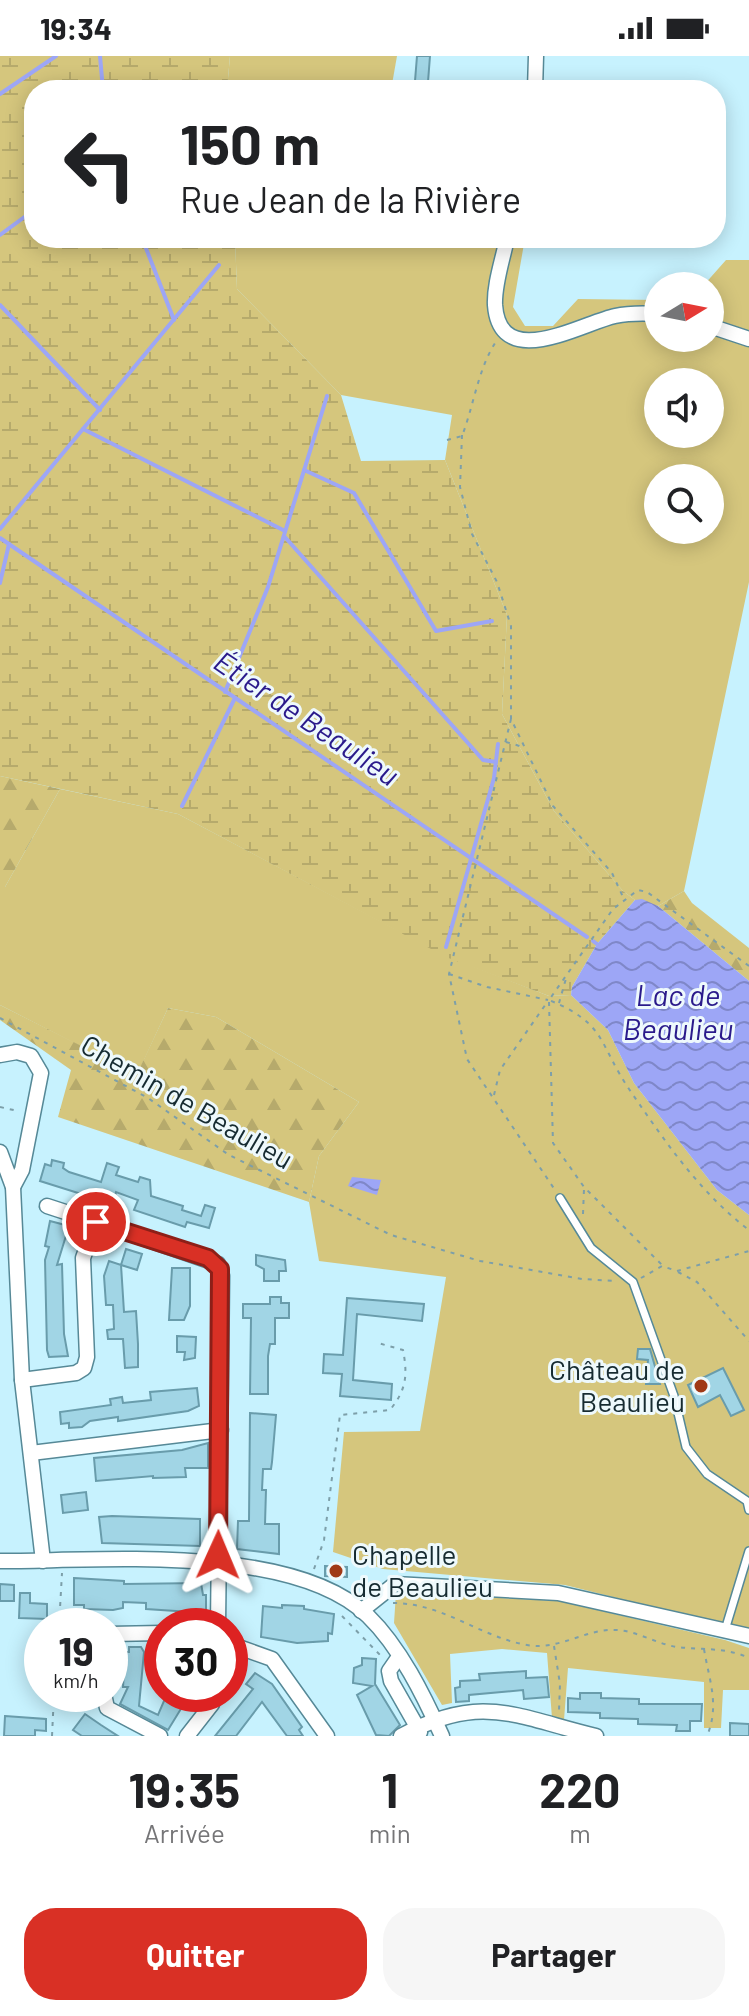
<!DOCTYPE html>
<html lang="fr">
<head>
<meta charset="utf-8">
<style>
	:root { --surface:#fff; --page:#f6f6f6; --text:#202124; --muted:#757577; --accent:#d93025 }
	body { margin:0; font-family:Barlow,sans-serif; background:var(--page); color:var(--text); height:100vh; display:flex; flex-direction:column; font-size:30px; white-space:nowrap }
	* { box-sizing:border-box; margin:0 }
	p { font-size:26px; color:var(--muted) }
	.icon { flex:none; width:44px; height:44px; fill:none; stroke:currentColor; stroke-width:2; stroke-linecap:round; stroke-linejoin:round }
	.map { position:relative; height:1680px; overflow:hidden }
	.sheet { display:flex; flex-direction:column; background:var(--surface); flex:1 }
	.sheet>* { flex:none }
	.guide { position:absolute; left:24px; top:24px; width:702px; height:168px; border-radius:32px; box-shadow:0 4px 20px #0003; background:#fff; color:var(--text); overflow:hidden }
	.needle { width:52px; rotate:80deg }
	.tools { position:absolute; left:644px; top:216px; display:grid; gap:16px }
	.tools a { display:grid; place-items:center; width:80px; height:80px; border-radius:50%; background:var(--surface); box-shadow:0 4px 20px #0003; font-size:40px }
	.speed { position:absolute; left:24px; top:1552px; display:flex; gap:16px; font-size:40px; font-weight:700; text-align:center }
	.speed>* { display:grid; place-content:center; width:104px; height:104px; border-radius:50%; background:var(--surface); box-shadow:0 4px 20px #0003; line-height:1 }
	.speed small { font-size:20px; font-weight:400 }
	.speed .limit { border:12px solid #d22; background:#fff; color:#111 }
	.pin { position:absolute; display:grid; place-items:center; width:68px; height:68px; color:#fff; margin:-34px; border:4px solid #fff; border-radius:50%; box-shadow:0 2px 8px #0007 }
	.me { position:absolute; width:88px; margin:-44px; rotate:1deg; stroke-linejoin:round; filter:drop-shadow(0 0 6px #0008) }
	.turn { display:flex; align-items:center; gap:28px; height:168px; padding:0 24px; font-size:36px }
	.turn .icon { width:104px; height:104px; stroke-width:2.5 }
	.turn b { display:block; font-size:56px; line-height:68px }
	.eta { display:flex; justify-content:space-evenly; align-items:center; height:136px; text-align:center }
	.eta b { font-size:48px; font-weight:700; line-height:56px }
	.cta { display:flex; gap:16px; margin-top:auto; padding:16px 24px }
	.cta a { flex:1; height:92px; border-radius:32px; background:var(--accent); color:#fff; font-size:32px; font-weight:700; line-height:92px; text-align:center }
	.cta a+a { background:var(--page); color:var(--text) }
	.status { display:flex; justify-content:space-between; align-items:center; height:56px; padding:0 40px; background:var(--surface); direction:ltr }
	.status svg { height:22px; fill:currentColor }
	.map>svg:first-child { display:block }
	.green { fill:#d5c67d; fill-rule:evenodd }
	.forest { fill:url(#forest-firs) }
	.wetland { fill:url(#wetland-marsh) }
	.water { fill:url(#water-waves) }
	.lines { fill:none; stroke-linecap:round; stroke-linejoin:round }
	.stream { stroke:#9da6f6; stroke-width:4 }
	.building { fill:#a1d5e5; stroke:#699cab; stroke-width:2 }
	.lane-casing { stroke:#568997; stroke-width:10 }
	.street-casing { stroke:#568997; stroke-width:17 }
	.path { stroke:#7d9fa9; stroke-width:2; stroke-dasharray:4 6; stroke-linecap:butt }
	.lane { stroke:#fff; stroke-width:7 }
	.street { stroke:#fff; stroke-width:14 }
	.route-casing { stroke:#8d1f18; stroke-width:20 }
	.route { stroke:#d93025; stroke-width:14 }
	.poi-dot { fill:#a03916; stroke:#eef9fc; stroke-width:3 }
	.labels { text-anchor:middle; stroke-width:6; stroke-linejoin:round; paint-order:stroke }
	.street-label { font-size:28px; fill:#162b31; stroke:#eef9fc }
	.poi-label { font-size:28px; fill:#162b31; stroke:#eef9fc; text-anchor:end }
	.water-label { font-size:30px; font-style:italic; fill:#2a1a8b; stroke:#eef9fc }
</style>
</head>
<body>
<div class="status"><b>19:34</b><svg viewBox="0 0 49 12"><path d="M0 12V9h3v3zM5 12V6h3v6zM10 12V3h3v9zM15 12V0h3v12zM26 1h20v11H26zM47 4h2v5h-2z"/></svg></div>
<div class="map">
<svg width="749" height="1680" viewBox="0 0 749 1680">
	<defs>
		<pattern id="forest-firs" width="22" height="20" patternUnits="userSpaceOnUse" patternTransform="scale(2)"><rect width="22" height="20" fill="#d5c67d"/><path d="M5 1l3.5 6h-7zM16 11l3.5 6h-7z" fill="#b6aa6c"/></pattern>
		<pattern id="wetland-marsh" width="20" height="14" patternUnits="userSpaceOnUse" patternTransform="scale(2)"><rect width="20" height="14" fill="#d5c67d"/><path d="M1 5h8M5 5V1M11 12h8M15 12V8" fill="none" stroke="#b6aa6c"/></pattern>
		<pattern id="water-waves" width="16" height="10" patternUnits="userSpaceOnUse" patternTransform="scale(2)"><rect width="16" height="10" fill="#9da6f6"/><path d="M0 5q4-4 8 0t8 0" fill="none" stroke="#7f87c8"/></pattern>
	</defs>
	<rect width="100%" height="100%" fill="#c7f2fe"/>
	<g class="green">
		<path d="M230,0H397L391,34H227Z"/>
		<path d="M235,182H525L513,251L525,270H553L578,243L658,244V282H710V230H703L726,204H749V526L684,835L658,850L635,844L623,835L554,755L502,658L507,559L445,404L452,359L341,339L237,233ZM658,326H710V378H658ZM658,422H710V474H658Z"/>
		<path d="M60,733L178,758L446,900L549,940L571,939L608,974L634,1027L717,1134L749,1159V1575L565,1529L383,1513L333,1496L344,1376L420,1375L446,1221L319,1205L309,1146L319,1100L359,1046L216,961L168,952L137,1019L0,949V831H5Z"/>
		<path d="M396,1537L559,1545L725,1584L749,1592V1634H723L721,1672H704V1626L568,1612L564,1664L552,1662L547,1597L502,1593L450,1598L452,1647L442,1649L394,1567Z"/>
	</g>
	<g class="forest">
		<path d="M0,720L60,733L5,831H0Z"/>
		<path d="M684,835L692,847L749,892V925L658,850Z"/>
		<path d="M0,949L137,1018L168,952L216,961L359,1046L319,1100L309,1146L58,1061L71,1014L0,964Z"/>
	</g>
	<path class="wetland" d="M0,0H230L227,34H34V182H235L237,233L341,339L361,405L445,404L507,559L502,658L554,755L623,835L635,844L597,888L572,931L571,939L549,940L446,901L178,758L0,720Z"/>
	<g class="water">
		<path d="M642,843L658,850L749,925V1159L717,1134L634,1027L608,974L571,939L572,931L597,888L635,844Z"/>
		<path d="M352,1121L381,1124L377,1139L348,1130Z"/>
	</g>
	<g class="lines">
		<g class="stream">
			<path d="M100,0L103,34"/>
			<path d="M0,38L56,0"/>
			<path d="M0,179L34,154"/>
			<path d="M142,182L174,264"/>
			<path d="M0,249L100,354"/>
			<path d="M83,373L285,475"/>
			<path d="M304,414L354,437L436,575L492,565"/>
			<path d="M0,473L219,209"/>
			<path d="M284,480L483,704L496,706"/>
			<path d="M0,482L587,881"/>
			<path d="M0,527L9,488"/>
			<path d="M225,636L268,531L327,340"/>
			<path d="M182,750L234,644"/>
			<path d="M593,885L597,888"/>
			<path d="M446,891L494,722L498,688"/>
		</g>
	</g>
	<g class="building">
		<path d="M417,0H430L428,26L415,25Z"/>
		<path d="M52,1104L64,1107L63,1112L69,1116L101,1126L107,1107L119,1111L116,1119L138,1126L140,1121L150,1124L151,1140L183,1150L182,1154L201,1160L205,1149L215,1152L209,1172L187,1166L185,1171L134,1154L138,1144L116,1136L113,1148L40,1125L45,1108L51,1110Z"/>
		<path d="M50,1165L69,1170L57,1209L62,1208L64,1278L68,1300L49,1301L47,1294L45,1204L49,1191L45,1190Z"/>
		<path d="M126,1193L142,1198L137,1214L121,1209L124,1256L136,1255L138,1288V1311L125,1312L123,1283H108L107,1274L114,1273L113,1249H106L104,1220L109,1205L121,1209Z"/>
		<path d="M256,1199L285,1204L286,1215H279V1225H264V1213L256,1209Z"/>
		<path d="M172,1212H190V1250L184,1264H169Z"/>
		<path d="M270,1241H281V1247H289V1262H275V1288H270L268,1300V1338H250L251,1262H243V1248H270Z"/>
		<path d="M347,1242L424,1248L422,1265L357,1258L353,1324L392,1328L391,1344L340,1340L342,1318L323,1317L324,1298L343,1299Z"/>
		<path d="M177,1280L196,1281L195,1302L184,1304L185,1296H177Z"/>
		<path d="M638,1293H650L660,1328H646L648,1304L637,1303Z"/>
		<path d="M723,1312L744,1354L731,1360L720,1339L698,1351L688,1329Z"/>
		<path d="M197,1332L199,1350L188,1355L118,1365V1361L90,1365L82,1371L69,1372V1367L61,1368L60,1356L111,1349L110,1343L122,1341L123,1347L151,1344L150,1336Z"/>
		<path d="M250,1357L276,1359L272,1406L271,1413H263L262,1434H266L265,1468H279V1498L237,1493L238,1465H249Z"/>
		<path d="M208,1387V1412H185L186,1421L153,1422V1420L96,1425L94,1402L182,1394Z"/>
		<path d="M86,1436L88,1454L63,1457L61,1439Z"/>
		<path d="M112,1460L200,1463V1490L102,1487L99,1461Z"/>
		<path d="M325,1510L347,1511V1521L325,1520Z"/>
		<path d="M74,1522L124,1525V1528L201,1527L203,1539H206V1557L146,1553V1547L123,1546V1552L113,1554L84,1553V1549H74Z"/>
		<path d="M0,1528L14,1529V1545H0Z"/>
		<path d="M20,1537H30V1547L47,1548V1563L19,1562Z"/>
		<path d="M282,1549L304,1550V1553L334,1558L332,1578L328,1577V1585L297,1587L261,1581L263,1550L282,1552Z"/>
		<path d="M129,1591H141L144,1596L139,1650L158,1659L167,1638H190L168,1674L120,1648L128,1631H123L125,1596H129Z"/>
		<path d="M362,1602L376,1603L375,1628L400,1669L389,1680L376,1679L357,1639L372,1630L353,1627L354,1612L362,1609Z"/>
		<path d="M526,1615V1622L547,1621L549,1641L524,1643L523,1634L469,1639V1645L456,1646L455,1632L460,1631V1625L480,1624L479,1618Z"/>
		<path d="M255,1617L272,1628L302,1671L299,1674L303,1680H287L262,1646L236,1680H215L253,1633L246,1628Z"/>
		<path d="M580,1637H601V1642L639,1643V1648H702L701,1665H690V1675H676L677,1669L638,1668V1663L600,1662V1657L568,1656V1642L580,1643Z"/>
		<path d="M85,1658L101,1669L118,1680H82L73,1674Z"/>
		<path d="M5,1660L46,1663V1675L35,1674V1680H4Z"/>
		<path d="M730,1667L749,1668V1680H730Z"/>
	</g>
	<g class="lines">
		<g class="lane-casing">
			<g id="lane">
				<path d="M560,1142L591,1192L633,1226L674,1340L686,1391L707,1418L747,1445L749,1454"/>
				<path d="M725,1574L749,1495"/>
			</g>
		</g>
		<g class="street-casing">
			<g id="street">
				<path d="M535,34L536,0"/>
				<path d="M507,182C503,203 494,228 495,249C500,317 582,267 615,260C629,257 643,257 658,258"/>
				<path d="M710,270L749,283"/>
				<path d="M0,999L17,996L31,1000L41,1017L22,1114L13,1131"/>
				<path d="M0,1096L13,1131L22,1324L43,1505"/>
				<path d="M47,1150L96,1166"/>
				<path d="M22,1324L76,1317L84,1312L87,1301L83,1202L96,1166L218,1208L222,1220L218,1570"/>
				<path d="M31,1397L221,1374"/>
				<path d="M0,1505C100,1505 293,1487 368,1560C400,1591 424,1640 442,1680"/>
				<path d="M361,1555L395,1528L558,1537L749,1580"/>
				<path d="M110,1578L162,1577"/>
				<path d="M230,1588L272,1603L327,1680"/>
				<path d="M398,1602L389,1615L391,1625L420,1676"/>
				<path d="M104,1638L107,1652L160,1680"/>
				<path d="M187,1680L212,1648L214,1638"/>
				<path d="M401,1680C482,1636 516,1661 596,1680"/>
			</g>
		</g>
		<g class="path">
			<path d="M462,379L460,431L472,478L497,526L511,570V663L553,750L612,817L623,841"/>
			<path d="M447,384L462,380C474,349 478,312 497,284"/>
			<path d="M511,663L449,918L467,1003L555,1134"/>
			<path d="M506,686L523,691"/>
			<path d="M749,910L647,836L638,834L613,853L549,944C607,968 598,987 629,1033C664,1084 699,1136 749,1174"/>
			<path d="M449,918L487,931L548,944"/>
			<path d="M549,946L553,1087L584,1131L662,1209"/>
			<path d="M559,947L567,919"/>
			<path d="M0,962L148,1042L229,1099L391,1179L480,1205L582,1223L616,1225"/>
			<path d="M494,1039L500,1014L548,945"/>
			<path d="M0,1051L18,1055"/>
			<path d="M583,1158L584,1133"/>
			<path d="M678,1216L697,1226L749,1285"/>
			<path d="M641,1222L662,1210L677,1215L749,1195"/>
			<path d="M314,1513L324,1484L340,1359L390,1354C406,1334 408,1320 403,1294L378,1287"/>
			<path d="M393,1547C443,1547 480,1581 527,1589C559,1595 586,1572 617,1574C637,1575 657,1588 677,1591C701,1594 726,1591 749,1602"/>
			<path d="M342,1560L382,1601"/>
			<path d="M59,1570L62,1517"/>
			<path d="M554,1590L560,1628L559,1655"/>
			<path d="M704,1593C709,1624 720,1649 707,1680"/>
			<path d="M52,1680L54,1638"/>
		</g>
		<use href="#lane" class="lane"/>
		<use href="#street" class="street"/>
	</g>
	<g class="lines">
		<g class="route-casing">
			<path id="route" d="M96,1166L208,1202L220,1213L218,1499"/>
		</g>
		<use href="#route" class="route"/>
	</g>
	<g class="poi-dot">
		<circle cx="701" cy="1330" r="8"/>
		<circle cx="336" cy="1515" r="8"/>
	</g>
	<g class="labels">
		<g class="street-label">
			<text transform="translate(187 1046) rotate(30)" y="10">Chemin de Beaulieu</text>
		</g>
		<g class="poi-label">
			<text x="685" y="1324">Château de<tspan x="685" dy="32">Beaulieu</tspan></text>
			<text x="352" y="1509" text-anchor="start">Chapelle<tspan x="352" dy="32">de Beaulieu</tspan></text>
		</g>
		<g class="water-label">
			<text transform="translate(306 663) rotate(34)" y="10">Étier de Beaulieu</text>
			<text x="678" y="950">Lac de<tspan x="678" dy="34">Beaulieu</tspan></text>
		</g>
	</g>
</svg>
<div class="tools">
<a><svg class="needle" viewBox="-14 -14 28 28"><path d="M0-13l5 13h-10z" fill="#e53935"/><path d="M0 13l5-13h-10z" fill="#757577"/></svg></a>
<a><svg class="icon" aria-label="sound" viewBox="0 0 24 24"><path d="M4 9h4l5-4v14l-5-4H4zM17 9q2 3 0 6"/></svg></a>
<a><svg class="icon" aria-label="search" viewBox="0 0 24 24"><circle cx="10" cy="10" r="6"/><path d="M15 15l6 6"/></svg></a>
</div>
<div class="speed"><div>19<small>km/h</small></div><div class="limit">30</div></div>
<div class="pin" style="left:96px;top:1166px;background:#d93025"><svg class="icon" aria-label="arrive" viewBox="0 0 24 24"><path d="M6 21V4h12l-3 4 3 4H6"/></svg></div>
<svg class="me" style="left:218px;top:1499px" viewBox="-20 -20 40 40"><path d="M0-17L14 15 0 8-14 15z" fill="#d93025" stroke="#fff" stroke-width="4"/></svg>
<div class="guide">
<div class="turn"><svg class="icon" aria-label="left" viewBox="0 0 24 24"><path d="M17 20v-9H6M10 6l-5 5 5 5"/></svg><div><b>150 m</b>Rue Jean de la Rivière</div></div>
</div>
</div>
<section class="sheet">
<div class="eta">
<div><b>19:35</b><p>Arrivée</p></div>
<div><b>1</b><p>min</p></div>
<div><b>220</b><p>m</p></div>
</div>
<div class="cta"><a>Quitter</a><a>Partager</a></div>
</section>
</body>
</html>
